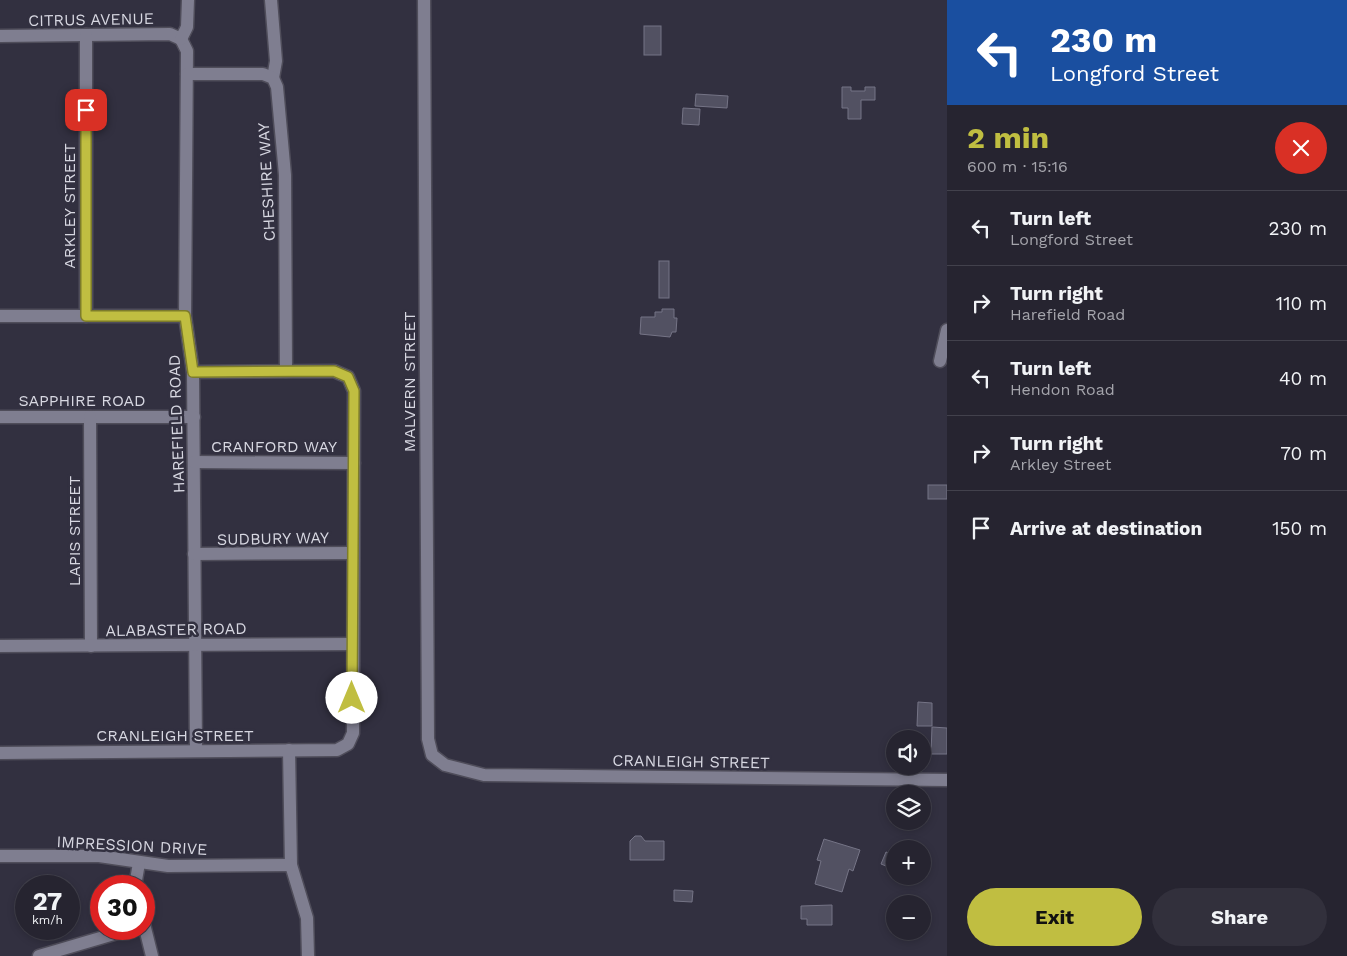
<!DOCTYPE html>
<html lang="en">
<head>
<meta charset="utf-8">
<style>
	:root { --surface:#262430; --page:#32303c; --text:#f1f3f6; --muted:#a4a4ab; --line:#42414c; --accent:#c0be41 }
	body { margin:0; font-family:"Work Sans",sans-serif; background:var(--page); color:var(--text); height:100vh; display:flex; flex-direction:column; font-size:19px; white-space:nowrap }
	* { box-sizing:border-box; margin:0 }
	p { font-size:16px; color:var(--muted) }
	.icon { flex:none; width:28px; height:28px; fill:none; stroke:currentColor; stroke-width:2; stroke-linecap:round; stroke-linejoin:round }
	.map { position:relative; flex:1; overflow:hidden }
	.drawer { display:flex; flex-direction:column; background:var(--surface); width:400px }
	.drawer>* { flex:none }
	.top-card { background:#1a4fa0; color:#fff; overflow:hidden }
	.fabs { position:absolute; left:886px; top:730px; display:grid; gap:10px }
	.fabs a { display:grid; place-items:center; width:45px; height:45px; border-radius:50%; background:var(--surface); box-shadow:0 2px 8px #0003,0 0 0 1px var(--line); font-size:25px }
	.speed { position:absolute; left:15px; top:875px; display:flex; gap:10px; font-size:25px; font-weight:700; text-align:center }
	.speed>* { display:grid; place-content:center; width:65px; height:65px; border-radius:50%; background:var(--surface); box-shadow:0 2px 8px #0003,0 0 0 1px var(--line); line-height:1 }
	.speed small { font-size:12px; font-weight:400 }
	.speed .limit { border:8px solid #d22; background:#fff; color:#111 }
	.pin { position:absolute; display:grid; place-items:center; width:42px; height:42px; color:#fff; margin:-21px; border-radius:10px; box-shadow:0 2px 8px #0006 }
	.me { position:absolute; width:55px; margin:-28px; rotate:0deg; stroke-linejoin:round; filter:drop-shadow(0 0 4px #0008) }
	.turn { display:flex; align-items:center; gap:18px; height:105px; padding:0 20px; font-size:22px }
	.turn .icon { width:65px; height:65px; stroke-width:2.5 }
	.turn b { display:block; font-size:35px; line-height:42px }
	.round { display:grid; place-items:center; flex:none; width:52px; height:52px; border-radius:26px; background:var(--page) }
	.overview { display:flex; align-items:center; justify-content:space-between; height:85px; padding:0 20px }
	h1 { font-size:30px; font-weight:700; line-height:38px; color:var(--accent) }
	.primary-button { display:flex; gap:10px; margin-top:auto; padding:10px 20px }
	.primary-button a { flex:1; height:58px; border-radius:30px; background:var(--accent); color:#111; font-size:20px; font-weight:700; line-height:58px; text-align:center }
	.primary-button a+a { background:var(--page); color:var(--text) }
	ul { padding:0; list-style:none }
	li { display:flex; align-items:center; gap:15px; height:75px; padding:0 20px; border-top:1px solid var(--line) }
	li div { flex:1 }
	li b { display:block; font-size:19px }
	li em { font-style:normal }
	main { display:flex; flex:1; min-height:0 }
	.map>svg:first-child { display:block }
	.building { fill:#525162; stroke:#757486 }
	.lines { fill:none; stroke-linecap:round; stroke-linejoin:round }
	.minor-casing { stroke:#4f4d5a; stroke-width:15 }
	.minor { stroke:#7f7e90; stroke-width:12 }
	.route-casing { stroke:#7d7c2a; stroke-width:12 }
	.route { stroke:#c0be41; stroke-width:9 }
	.labels { text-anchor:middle; stroke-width:5; stroke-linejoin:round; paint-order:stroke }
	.street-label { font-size:16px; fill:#d7d7e1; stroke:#323040 }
</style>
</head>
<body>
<main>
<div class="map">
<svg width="947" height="956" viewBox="0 0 947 956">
	<rect width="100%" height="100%" fill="#323040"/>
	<g class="building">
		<rect x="644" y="26" width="17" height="29"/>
		<path d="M842,87H851V91H865V87H875V100H861V119H848V108H842Z"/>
		<path d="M696,94L728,96L727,108L695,106Z"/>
		<path d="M683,108L700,109L699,125L682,124Z"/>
		<rect x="659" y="261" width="10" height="37"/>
		<path d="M662,309H674V318H677L676,332H672L670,337L640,334L641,317H655V312H662Z"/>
		<rect x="928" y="485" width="19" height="14"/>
		<path d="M918,702L932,703V726H917Z"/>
		<path d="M932,727L947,728V754H931Z"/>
		<path d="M635,836H641L645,841H664V860H630V841Z"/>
		<path d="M824,839L860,850L853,871L849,869L842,892L815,884L821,861L817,860Z"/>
		<path d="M886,852L895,855L891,868L881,864Z"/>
		<path d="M674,890L693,891L692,902L674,901Z"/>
		<path d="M832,905V925H807V919H801V906Z"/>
	</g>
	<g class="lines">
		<g class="minor-casing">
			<g id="minor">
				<path d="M271,0L276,61L273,78"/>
				<path d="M424,0L428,739L432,755L445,765L484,775L947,780"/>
				<path d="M0,36L170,34L181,39"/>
				<path d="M181,39L187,51L185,316L193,372L196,750"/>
				<path d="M181,39L187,27L188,0"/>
				<path d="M187,74H263L273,78L277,87L285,175L286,371"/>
				<path d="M0,316H185"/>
				<path d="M86,316V35"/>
				<path d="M940,361L947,330"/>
				<path d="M0,417H194"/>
				<path d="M90,417L91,646"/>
				<path d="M194,462L354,463"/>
				<path d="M194,554L352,553"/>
				<path d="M0,646L352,644"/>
				<path d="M289,750L291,865L307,918L308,956"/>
				<path d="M0,753L337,750L348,744L353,733L354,391L348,377L334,371L193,372"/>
				<path d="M0,856H99L168,866L291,865"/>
				<path d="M135,886L139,863"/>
				<path d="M144,924L152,956"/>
				<path d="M39,956L131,929"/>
			</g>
		</g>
		<use href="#minor" class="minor"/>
	</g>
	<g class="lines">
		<g class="route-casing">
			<path id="route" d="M86,110V316H185L193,372L334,371L348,377L354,391L352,698"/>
		</g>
		<use href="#route" class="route"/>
	</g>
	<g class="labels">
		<g class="street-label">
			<text transform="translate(91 19) rotate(-1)" y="6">CITRUS AVENUE</text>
			<text transform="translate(266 182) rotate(-93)" y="6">CHESHIRE WAY</text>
			<text transform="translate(69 206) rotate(-90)" y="6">ARKLEY STREET</text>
			<text transform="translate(409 382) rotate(-90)" y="6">MALVERN STREET</text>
			<text x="82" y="406">SAPPHIRE ROAD</text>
			<text transform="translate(176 424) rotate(-92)" y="6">HAREFIELD ROAD</text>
			<text x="274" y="452">CRANFORD WAY</text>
			<text transform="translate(74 531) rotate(-90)" y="6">LAPIS STREET</text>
			<text transform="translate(273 538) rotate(-1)" y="6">SUDBURY WAY</text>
			<text transform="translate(176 629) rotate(-1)" y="6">ALABASTER ROAD</text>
			<text x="175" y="741">CRANLEIGH STREET</text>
			<text transform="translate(691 761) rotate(1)" y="6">CRANLEIGH STREET</text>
			<text transform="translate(132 845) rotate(3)" y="6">IMPRESSION DRIVE</text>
		</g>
	</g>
</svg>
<div class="fabs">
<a><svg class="icon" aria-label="sound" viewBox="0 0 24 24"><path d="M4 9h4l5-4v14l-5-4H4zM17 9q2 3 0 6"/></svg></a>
<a><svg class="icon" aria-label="layers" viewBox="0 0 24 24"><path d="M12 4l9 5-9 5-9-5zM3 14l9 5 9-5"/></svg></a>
<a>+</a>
<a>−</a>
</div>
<div class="speed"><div>27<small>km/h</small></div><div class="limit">30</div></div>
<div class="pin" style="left:86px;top:110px;background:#d93025"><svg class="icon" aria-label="arrive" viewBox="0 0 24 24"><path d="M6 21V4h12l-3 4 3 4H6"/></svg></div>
<svg class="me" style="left:352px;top:698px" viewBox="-20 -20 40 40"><circle r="19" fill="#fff"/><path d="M0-13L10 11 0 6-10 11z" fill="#c0be41"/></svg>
</div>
<section class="drawer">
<div class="top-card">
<div class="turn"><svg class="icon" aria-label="left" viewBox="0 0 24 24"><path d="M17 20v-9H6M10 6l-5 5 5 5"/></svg><div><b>230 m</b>Longford Street</div></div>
</div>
<div class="overview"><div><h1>2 min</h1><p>600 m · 15:16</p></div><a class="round" style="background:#d93025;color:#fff"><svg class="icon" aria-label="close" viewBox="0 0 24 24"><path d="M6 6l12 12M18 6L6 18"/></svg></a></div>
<ul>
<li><svg class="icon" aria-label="left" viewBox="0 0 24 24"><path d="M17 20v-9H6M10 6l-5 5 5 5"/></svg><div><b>Turn left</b><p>Longford Street</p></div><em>230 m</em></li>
<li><svg class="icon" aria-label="right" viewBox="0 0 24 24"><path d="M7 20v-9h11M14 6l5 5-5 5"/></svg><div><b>Turn right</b><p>Harefield Road</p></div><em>110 m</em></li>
<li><svg class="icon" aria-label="left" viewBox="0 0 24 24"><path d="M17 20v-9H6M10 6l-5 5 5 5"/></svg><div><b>Turn left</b><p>Hendon Road</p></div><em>40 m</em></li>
<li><svg class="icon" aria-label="right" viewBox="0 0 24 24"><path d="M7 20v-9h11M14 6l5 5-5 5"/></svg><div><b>Turn right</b><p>Arkley Street</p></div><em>70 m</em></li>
<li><svg class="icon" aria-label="arrive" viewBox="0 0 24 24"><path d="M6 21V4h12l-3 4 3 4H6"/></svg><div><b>Arrive at destination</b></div><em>150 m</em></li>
</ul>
<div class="primary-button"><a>Exit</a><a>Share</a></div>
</section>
</main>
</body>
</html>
